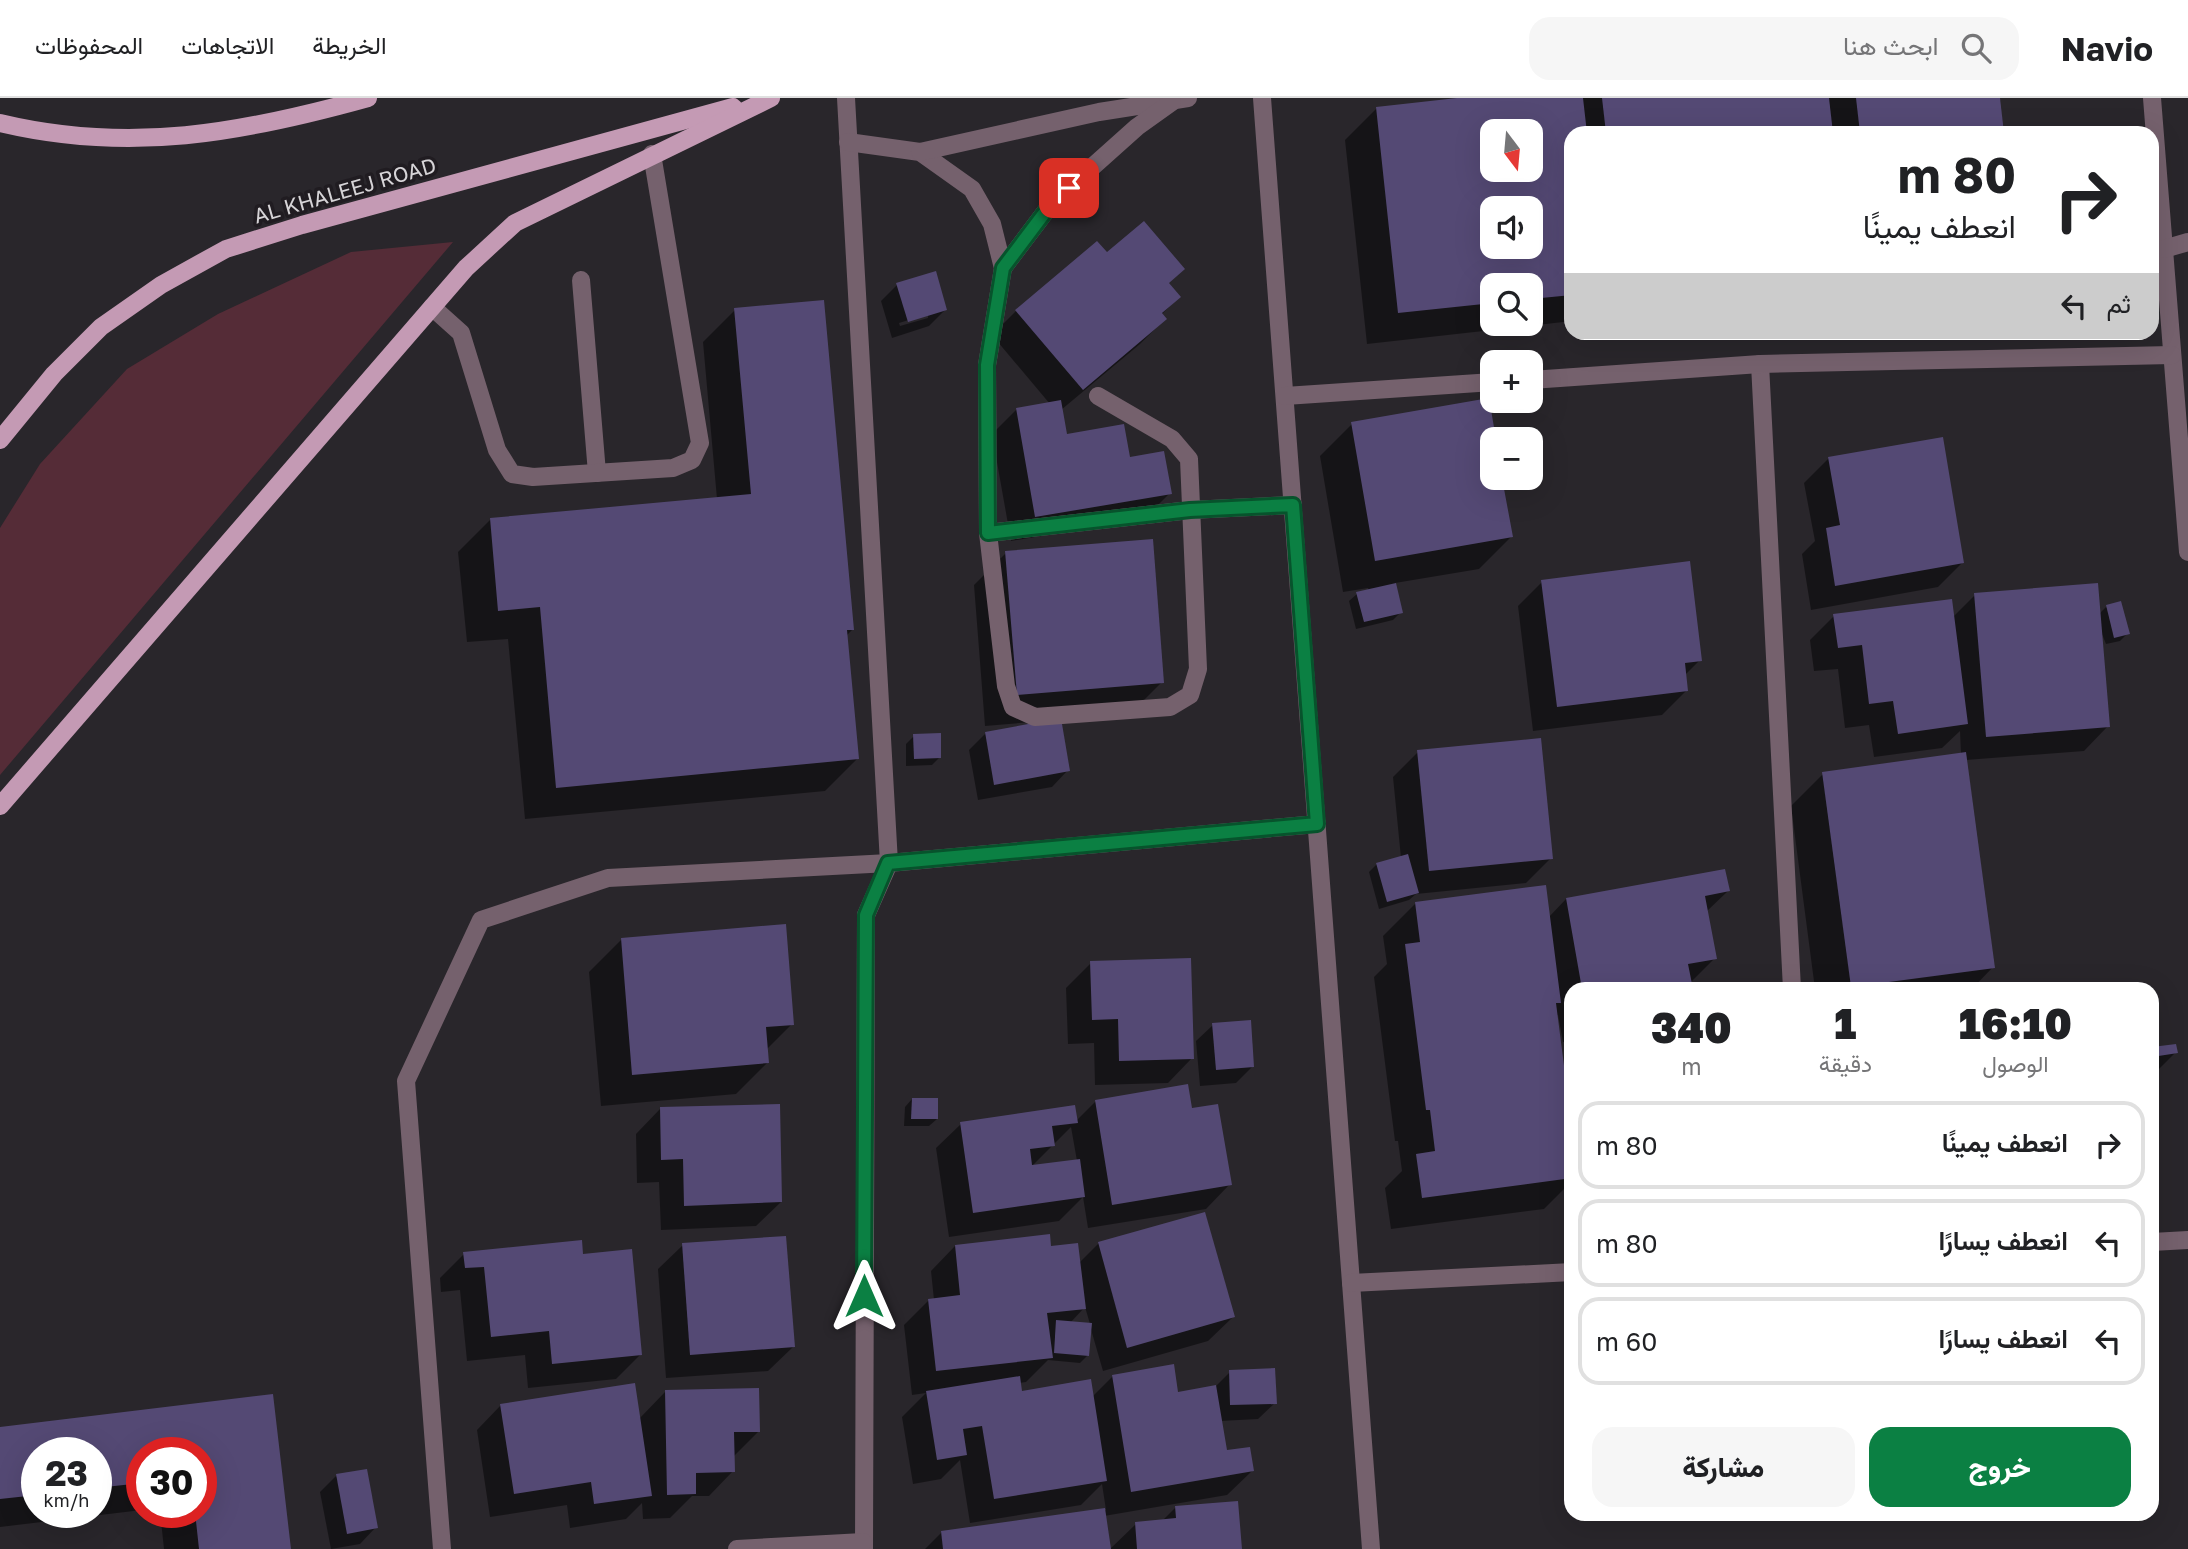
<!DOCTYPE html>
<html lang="ar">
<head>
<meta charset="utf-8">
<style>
	:root { --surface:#fff; --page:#f6f6f6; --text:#202124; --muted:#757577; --line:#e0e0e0; --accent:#0b8043 }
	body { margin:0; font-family:"Golos Text",Vazirmatn,sans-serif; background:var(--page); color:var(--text); direction:rtl; height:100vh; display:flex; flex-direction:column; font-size:26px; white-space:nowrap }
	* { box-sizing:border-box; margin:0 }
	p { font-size:23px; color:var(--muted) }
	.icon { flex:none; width:38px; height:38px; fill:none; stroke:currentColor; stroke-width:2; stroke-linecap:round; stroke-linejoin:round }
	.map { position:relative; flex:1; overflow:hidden; direction:ltr }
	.details { position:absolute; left:1564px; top:884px; width:595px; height:539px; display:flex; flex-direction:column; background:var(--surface); border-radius:21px; box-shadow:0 7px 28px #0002; direction:rtl }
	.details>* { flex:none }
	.hud { position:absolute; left:1564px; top:28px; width:595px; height:214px; border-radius:21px; box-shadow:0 7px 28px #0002; direction:rtl; background:#fff; color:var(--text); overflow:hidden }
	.needle { width:46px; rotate:164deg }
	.buttons { position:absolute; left:1480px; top:21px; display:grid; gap:14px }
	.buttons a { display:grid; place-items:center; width:63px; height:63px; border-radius:14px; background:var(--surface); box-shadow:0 7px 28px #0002; font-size:35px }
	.speed { position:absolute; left:21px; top:1339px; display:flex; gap:14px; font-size:35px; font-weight:700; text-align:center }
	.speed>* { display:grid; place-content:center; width:91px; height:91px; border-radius:50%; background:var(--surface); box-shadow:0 7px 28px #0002; line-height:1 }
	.speed small { font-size:18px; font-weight:400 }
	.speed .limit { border:10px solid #d22; background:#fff; color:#111 }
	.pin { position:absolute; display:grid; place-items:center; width:60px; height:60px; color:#fff; margin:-30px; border-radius:14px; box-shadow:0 4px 10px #0006 }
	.me { position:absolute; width:77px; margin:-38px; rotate:0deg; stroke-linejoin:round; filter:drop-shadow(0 0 5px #0008) }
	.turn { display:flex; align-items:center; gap:24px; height:147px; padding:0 28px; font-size:32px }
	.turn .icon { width:91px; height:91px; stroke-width:2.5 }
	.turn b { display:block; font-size:49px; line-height:60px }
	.then { display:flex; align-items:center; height:66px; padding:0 28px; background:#0003; gap:14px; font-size:26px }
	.eta { display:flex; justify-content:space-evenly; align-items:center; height:119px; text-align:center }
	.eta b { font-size:42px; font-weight:800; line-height:49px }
	.primary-button { display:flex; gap:14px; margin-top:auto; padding:14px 28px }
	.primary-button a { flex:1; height:80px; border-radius:21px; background:var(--accent); color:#fff; font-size:28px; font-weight:800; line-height:80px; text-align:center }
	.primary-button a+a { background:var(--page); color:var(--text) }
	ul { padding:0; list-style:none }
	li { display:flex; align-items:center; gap:21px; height:88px; margin:0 14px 10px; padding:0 14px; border:4px solid var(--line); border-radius:21px }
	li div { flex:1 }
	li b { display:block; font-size:26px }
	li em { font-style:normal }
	header { display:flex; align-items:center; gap:42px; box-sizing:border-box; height:98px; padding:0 35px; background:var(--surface); border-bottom:2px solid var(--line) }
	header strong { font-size:33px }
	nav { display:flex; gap:38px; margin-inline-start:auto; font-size:24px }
	.search { width:490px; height:63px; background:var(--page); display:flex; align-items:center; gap:18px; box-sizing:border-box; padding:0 24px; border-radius:21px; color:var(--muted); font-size:26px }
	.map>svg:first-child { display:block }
	.green { fill:#552c37 }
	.shadow { fill:#0007; fill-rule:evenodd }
	.building { fill:#544974; fill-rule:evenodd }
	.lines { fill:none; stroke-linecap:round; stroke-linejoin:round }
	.minor { stroke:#75616d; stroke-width:18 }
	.major { stroke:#c49ab4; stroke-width:18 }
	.route-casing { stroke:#07532c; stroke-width:18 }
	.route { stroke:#0b8043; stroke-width:12 }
	.labels { text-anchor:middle; stroke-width:7; stroke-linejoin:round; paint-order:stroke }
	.street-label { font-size:21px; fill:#d6d4d7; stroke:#201c21 }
</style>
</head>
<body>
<header>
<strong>Navio</strong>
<div class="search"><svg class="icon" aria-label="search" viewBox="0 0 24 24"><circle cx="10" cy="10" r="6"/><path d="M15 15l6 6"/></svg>ابحث هنا</div>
<nav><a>الخريطة</a><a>الاتجاهات</a><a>المحفوظات</a></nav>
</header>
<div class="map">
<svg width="2188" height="1451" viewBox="0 0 2188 1451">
	<rect width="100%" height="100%" fill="#29262b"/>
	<path class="green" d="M453,144L0,677V430L40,366L127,271L218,216L351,154Z"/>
	<g class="shadow">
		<path d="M1474,0H1998L2002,35H1572V223L1367,246L1345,42L1377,10ZM1493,33H1531V72H1493ZM1493,110H1531V149H1493ZM1493,187H1531V226H1493Z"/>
		<path d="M1107,157L1168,186L1179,199L1161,217L1165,221L1140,246L1061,312L1065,338L1129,361L1170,395L1145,420L1011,443L992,336L1017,311L1050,306L992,237L1016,213Z"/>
		<path d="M897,187L945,212L929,228L892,240L881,203ZM928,216V220L900,228L899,225Z"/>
		<path d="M735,212L853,531L846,538L857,661L825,693L525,721L508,541L467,544L458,454L490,422L717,401L703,244Z"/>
		<path d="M1487,303L1494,341L1493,380H1501L1511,439L1479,471L1395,485L1401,514L1393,522L1356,531L1349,503L1357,496L1369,493L1368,490L1343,494L1320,358L1352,326Z"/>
		<path d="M1829,360L1962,465L1938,489L1811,512L1802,456L1815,443L1804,385Z"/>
		<path d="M1006,455L1162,584L1130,616L1059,622L1068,672L1052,689L978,702L969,652L986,635L1032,627V624L985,628L974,487Z"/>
		<path d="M1542,484L1700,562L1684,578L1686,593L1662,617L1533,633L1518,508Z"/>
		<path d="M1975,497L2099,516L2106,509L2128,535L2120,543L2106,546L2100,531L2108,628L2084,653L1966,662L1993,869L1972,891H1815L1791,708L1823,676L1961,657L1960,633L1942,650L1874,659L1869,627L1845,630L1838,571L1814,573L1810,542L1834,518L1953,519Z"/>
		<path d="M914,638L940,659L932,667L906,668V646Z"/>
		<path d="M1418,654L1551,760L1526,785L1416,796L1409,802L1379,811L1369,774L1377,766L1401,760L1393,679Z"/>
		<path d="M1728,793L1706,814L1715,860L1690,885L1691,891H1572V943L1563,944L1558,917L1555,918L1565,995L1572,989V1083L1544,1111L1391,1131L1385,1090L1402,1073L1398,1043H1395L1374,879L1387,866L1383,838L1415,806L1548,820L1566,801Z"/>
		<path d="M621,842L792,926L766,952L768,964L736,996L601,1008L589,874Z"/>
		<path d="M1091,865L1192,960L1168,985L1095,987L1094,945L1068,946L1066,890Z"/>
		<path d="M1213,927L1253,968L1236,985L1200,988L1196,943Z"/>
		<path d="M2152,951L2176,954L2154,976L2152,986Z"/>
		<path d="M912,1001L937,1021L929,1028H904L905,1009Z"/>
		<path d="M1095,1004L1191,1012L1230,1086L1206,1111L1088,1130L1083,1099L1059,1123L949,1139L936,1050L961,1026L1076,1023ZM1071,1029L1077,1063L1031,1069Z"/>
		<path d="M660,1011L781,1104L756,1128L661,1132L659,1084L637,1085L636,1036Z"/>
		<path d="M1099,1145L1233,1219L1208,1243L1103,1273L1090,1228L1088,1257L1080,1265L1048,1262L1026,1284L1019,1285L1021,1295L1092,1299L1113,1278L1177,1296L1215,1289L1230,1274L1275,1305L1258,1321L1220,1323L1225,1354L1252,1373L1227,1397L1104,1418L1109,1451H925L942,1434L1106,1412L1102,1386L1081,1407L970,1425L960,1362L941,1381L913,1386L902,1319L926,1295L912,1297L904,1227L929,1202H934L931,1173L955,1148L1049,1150L1079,1165ZM1085,1209L1090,1226L1070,1225Z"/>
		<path d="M683,1147L793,1249L768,1273L666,1280L658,1171Z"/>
		<path d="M464,1156L582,1158L640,1257L616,1281L528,1290L525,1257L467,1263L460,1192L441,1194L440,1180Z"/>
		<path d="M665,1294L759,1333L734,1358L733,1373L709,1398H692L670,1420L643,1421L642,1405L626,1421L570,1430L567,1407L490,1419L477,1332L501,1307L639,1321Z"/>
		<path d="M272,1298L290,1451H164L160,1414H201V1354H142V1412L0,1429V1330ZM37,1354H96V1414H37Z"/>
		<path d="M336,1378L376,1429L360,1446L331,1451L320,1394Z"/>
		<path d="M1176,1409L1240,1451H1110L1136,1426L1162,1423Z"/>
	</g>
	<g class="building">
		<path d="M1457,0H1583L1587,35H1572V197L1531,201V187H1493V205L1398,215L1376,9ZM1493,33H1531V72H1493ZM1493,110H1531V149H1493Z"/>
		<path d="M1602,0H1829L1833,35H1606Z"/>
		<path d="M1856,0H2000L2004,35H1860Z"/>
		<path d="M1144,123L1185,171L1169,185L1181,199L1162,215L1167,221L1083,292L1015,212L1097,143L1107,154Z"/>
		<path d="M936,173L947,212L908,224L896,185Z"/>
		<path d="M824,202L854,532H847L859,661L556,690L540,509L498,513L490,420L751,396L734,210Z"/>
		<path d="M1489,300L1496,341H1493V380H1502L1513,439L1375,463L1351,324Z"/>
		<path d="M1061,302L1067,336L1124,326L1130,359L1164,353L1172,396L1035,419L1016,310Z"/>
		<path d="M1943,339L1964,465L1835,488L1826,430L1840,427L1828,359Z"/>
		<path d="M1153,441L1164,585L1017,597L1005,453Z"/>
		<path d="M1690,463L1702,563L1685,565L1688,593L1557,609L1541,482Z"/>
		<path d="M1396,485L1403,515L1364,524L1356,494Z"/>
		<path d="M2098,485L2110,629L1986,639L1974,495Z"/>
		<path d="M1952,501L1968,626L1898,636L1893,603L1869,606L1862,547L1838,550L1833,516Z"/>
		<path d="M2121,503L2130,536L2114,540L2106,507Z"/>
		<path d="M1061,620L1070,673L994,687L985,634Z"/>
		<path d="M941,635V660L914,661L913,636Z"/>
		<path d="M1541,640L1553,761L1429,773L1417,652Z"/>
		<path d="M1966,654L1995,870L1851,889L1822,674Z"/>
		<path d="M1408,756L1419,795L1387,804L1376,765Z"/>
		<path d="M1725,771L1730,793L1705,798L1717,861L1688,866L1693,891H1582L1566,800Z"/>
		<path d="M1546,787L1561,905H1556L1572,1030V1080L1422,1100L1416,1056L1435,1053L1430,1012H1426L1405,846L1420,844L1415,804Z"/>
		<path d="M786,826L794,927L766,929L769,965L632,977L621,840Z"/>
		<path d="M1191,860L1194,961L1119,963L1118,921L1092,922L1090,863Z"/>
		<path d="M1251,922L1254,969L1216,972L1212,925Z"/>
		<path d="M2176,946L2178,955L2152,959V949Z"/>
		<path d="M1188,986L1192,1010L1218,1006L1232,1087L1112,1107L1095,1002Z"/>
		<path d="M912,1000H938V1021H911Z"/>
		<path d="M780,1006L782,1104L684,1108L683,1061L661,1062L660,1009Z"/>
		<path d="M1075,1007L1078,1025L1052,1028L1055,1048L1030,1051L1032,1067L1080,1061L1085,1099L973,1115L960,1024Z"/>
		<path d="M1205,1114L1235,1219L1127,1250L1098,1144Z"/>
		<path d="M1050,1136L1051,1148L1078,1145L1086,1211L1047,1215L1053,1260L936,1273L928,1201L960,1197L955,1147Z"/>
		<path d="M786,1138L795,1249L690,1257L682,1145Z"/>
		<path d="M582,1142L583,1156L632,1151L642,1257L552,1266L549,1233L491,1239L484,1169L465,1170L463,1154Z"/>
		<path d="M1056,1222L1092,1225L1089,1258L1054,1255Z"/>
		<path d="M1174,1266L1178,1294L1216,1287L1227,1352L1250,1349L1254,1373L1131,1394L1112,1277Z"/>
		<path d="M1275,1270L1277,1306L1230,1307L1229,1272Z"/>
		<path d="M1020,1278L1022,1293L1091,1281L1107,1383L994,1401L982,1328L963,1331L967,1357L937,1362L926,1293Z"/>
		<path d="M635,1285L652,1398L594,1406L591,1384L514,1396L500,1306Z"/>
		<path d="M759,1290L760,1334H734L735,1374L696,1375V1396L667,1397L665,1292Z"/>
		<path d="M273,1296L291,1451H199L195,1414H201V1354H142V1385L96,1390V1354H37V1397L0,1401V1329Z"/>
		<path d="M367,1371L378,1430L347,1436L336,1376Z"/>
		<path d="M1238,1403L1242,1451H1137L1135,1424L1176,1420L1175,1408Z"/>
		<path d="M1105,1410L1111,1451H943L941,1433Z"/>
	</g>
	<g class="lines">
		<g class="minor">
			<path d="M846,0L889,765L866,817L864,1451"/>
			<path d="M1262,0L1371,1451"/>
			<path d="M2152,0L2188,454"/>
			<path d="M848,44L920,54L972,91L992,126L1003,170L987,267L988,435"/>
			<path d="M920,54L1099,14L1188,0"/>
			<path d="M2164,151L2188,144"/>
			<path d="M1003,170L1052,105L1137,29L1172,4"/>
			<path d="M581,182L597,375"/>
			<path d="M432,209L461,235L497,352L512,376L533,379L673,370L692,362L700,345L652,56"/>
			<path d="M1760,266L1792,891"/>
			<path d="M1531,282L1760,266L2172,257"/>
			<path d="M1098,298L1172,341L1189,361L1198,571L1190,597L1170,609L1035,619L1013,609L1006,588L988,435L1190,412L1293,407"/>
			<path d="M1285,298L1493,284"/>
			<path d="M2152,1144L2188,1142"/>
			<path d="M1351,1185L1572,1174"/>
			<path d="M442,1451L406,983L481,822L608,780L889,765L1317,726"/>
			<path d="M737,1451L863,1444"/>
		</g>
		<g class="major">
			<path d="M0,25C130,56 242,35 368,0"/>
			<path d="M0,342L54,276L101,229L161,187L226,151L302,127L733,9"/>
			<path d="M0,708L466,170L515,125L771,0"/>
		</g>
	</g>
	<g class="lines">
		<g class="route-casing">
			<path id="route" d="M864,1198L866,817L888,765L1317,726L1293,407L1190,412L988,435L987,267L1003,170L1052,105L1069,90"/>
		</g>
		<use href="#route" class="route"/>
	</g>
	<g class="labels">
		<g class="street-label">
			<text transform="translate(345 93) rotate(-16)" y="7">AL KHALEEJ ROAD</text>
		</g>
	</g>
</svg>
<div class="buttons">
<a><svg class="needle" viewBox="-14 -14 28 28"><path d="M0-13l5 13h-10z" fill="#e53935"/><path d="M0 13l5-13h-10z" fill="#757577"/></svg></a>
<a><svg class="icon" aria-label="sound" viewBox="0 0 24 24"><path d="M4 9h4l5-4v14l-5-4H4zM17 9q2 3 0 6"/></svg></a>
<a><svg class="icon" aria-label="search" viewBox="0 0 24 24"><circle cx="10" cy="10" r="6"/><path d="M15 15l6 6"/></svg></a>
<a>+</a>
<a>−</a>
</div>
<div class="speed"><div>23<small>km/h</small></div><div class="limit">30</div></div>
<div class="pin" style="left:1069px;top:90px;background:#d93025"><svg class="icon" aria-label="arrive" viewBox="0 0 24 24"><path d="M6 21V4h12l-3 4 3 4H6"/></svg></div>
<svg class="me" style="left:864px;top:1198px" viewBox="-20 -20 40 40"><path d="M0-17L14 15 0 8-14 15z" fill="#0b8043" stroke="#fff" stroke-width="4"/></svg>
<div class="hud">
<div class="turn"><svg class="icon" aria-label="right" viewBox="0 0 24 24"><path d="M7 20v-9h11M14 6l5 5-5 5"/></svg><div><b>80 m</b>انعطف يمينًا</div></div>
<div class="then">ثم<svg class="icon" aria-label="left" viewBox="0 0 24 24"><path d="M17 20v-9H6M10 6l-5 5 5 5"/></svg></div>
</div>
<section class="details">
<div class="eta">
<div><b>16:10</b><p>الوصول</p></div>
<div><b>1</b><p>دقيقة</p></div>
<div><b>340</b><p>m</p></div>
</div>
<ul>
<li><svg class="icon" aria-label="right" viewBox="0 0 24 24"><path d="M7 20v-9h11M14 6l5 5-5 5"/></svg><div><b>انعطف يمينًا</b></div><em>80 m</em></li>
<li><svg class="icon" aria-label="left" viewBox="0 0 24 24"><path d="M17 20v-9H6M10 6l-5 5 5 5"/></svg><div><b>انعطف يسارًا</b></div><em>80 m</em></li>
<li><svg class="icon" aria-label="left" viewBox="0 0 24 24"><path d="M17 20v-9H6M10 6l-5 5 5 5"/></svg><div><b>انعطف يسارًا</b></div><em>60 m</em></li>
</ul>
<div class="primary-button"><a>خروج</a><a>مشاركة</a></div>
</section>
</div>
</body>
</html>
